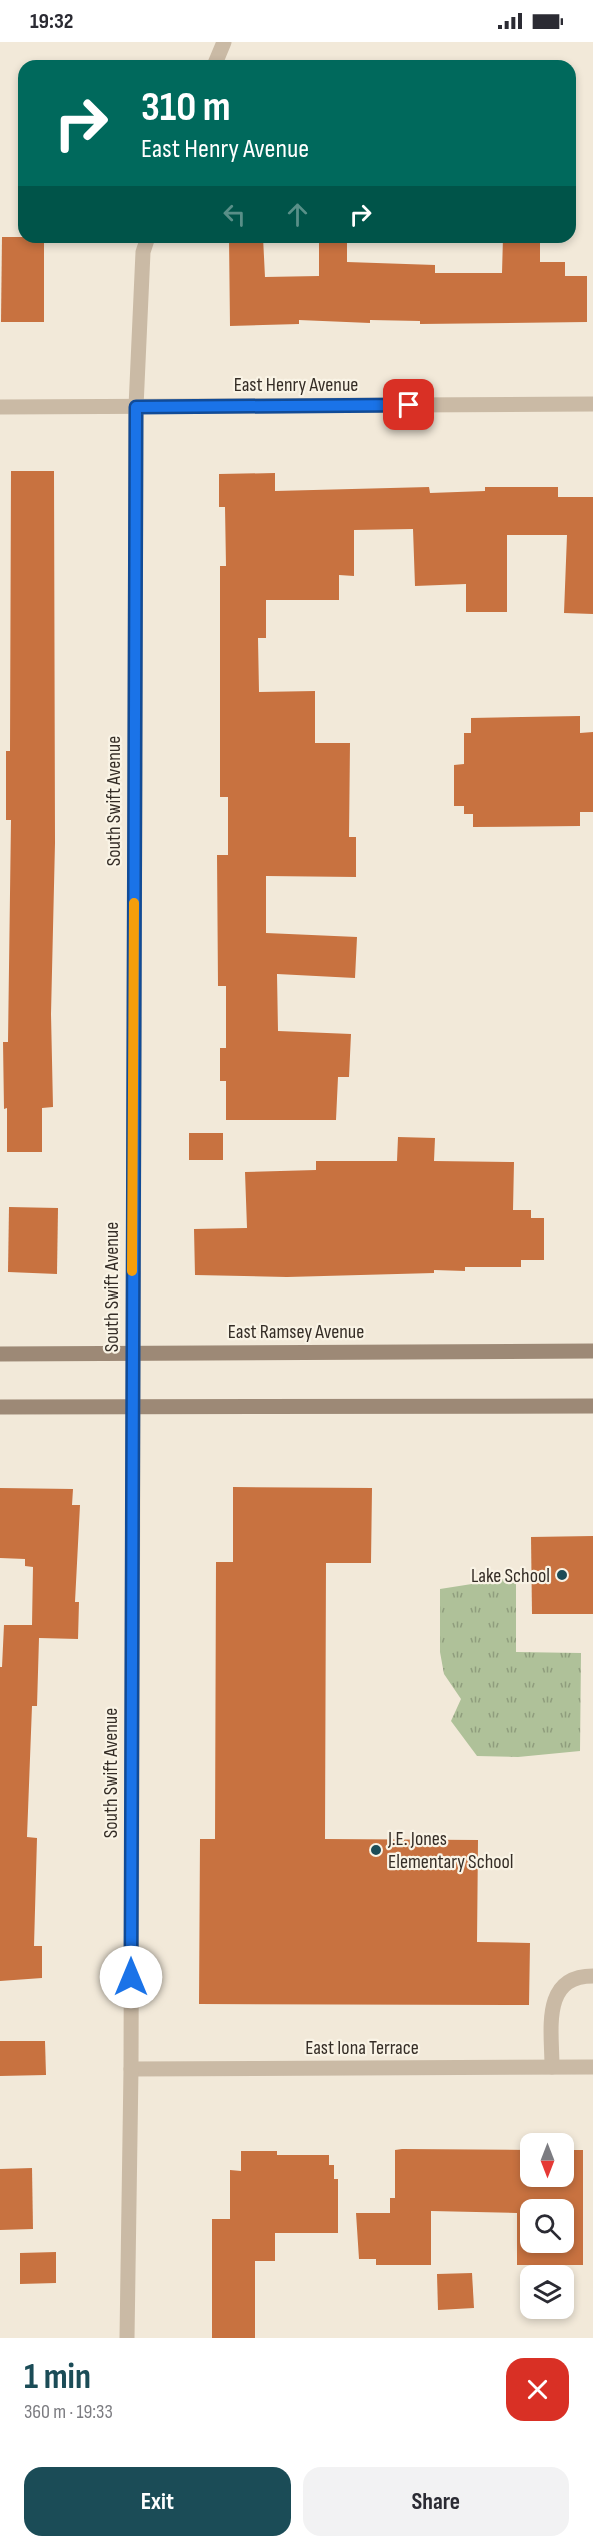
<!DOCTYPE html>
<html lang="en">
<head>
<meta charset="utf-8">
<style>
	:root { --surface:#fff; --page:#f2f2f3; --text:#2b2b33; --muted:#7c7c81; --accent:#1b4c57 }
	body { margin:0; font-family:"Sofia Sans Condensed",sans-serif; background:var(--page); color:var(--text); height:100vh; display:flex; flex-direction:column; font-size:22px; white-space:nowrap }
	* { box-sizing:border-box; margin:0 }
	p { font-size:20px; color:var(--muted) }
	.icon { flex:none; width:33px; height:33px; fill:none; stroke:currentColor; stroke-width:2; stroke-linecap:round; stroke-linejoin:round }
	.map { position:relative; height:2296px; overflow:hidden }
	.drawer { display:flex; flex-direction:column; background:var(--surface); flex:1 }
	.drawer>* { flex:none }
	.guide { position:absolute; left:18px; top:18px; width:558px; height:183px; border-radius:18px; box-shadow:0 3px 9px #0003; background:#00695c; color:#fff; overflow:hidden }
	.needle { width:39px; rotate:180deg }
	.controls { position:absolute; left:520px; top:2091px; display:grid; gap:12px }
	.controls a { display:grid; place-items:center; width:54px; height:54px; border-radius:12px; background:var(--surface); box-shadow:0 3px 9px #0003; font-size:30px }
	.pin { position:absolute; display:grid; place-items:center; width:51px; height:51px; color:#fff; margin:-26px; border-radius:12px; box-shadow:0 3px 9px #0006 }
	.me { position:absolute; width:66px; margin:-33px; rotate:0deg; stroke-linejoin:round; filter:drop-shadow(0 0 4px #0008) }
	.turn { display:flex; align-items:center; gap:21px; height:126px; padding:0 24px; font-size:27px }
	.turn .icon { width:78px; height:78px; stroke-width:2.5 }
	.turn b { display:block; font-size:42px; line-height:51px }
	.lanes { display:flex; align-items:center; height:57px; padding:0 24px; background:#0003; justify-content:center; gap:30px; direction:ltr }
	.lanes .off { opacity:.35 }
	.round { display:grid; place-items:center; flex:none; width:63px; height:63px; border-radius:18px; background:var(--page) }
	.summary { display:flex; align-items:center; justify-content:space-between; height:102px; padding:0 24px }
	h1 { font-size:36px; font-weight:700; line-height:45px; color:var(--accent) }
	.button { display:flex; gap:12px; margin-top:auto; padding:12px 24px }
	.button a { flex:1; height:69px; border-radius:18px; background:var(--accent); color:#fff; font-size:24px; font-weight:700; line-height:69px; text-align:center }
	.button a+a { background:var(--page); color:var(--text) }
	.status { display:flex; justify-content:space-between; align-items:center; height:42px; padding:0 30px; background:var(--surface); direction:ltr }
	.status svg { height:16px; fill:currentColor }
	.map>svg:first-child { display:block }
	.park { fill:url(#park-tufts) }
	.building { fill:#c87240; fill-rule:evenodd }
	.lines { fill:none; stroke-linecap:round; stroke-linejoin:round }
	.lane { stroke:#cabaa5; stroke-width:15 }
	.street { stroke:#cabaa5; stroke-width:15 }
	.secondary { stroke:#9d8976; stroke-width:15 }
	.route-casing { stroke:#114b97; stroke-width:15 }
	.route { stroke:#1a73e8; stroke-width:10 }
	.slow { stroke:#f59e0b; stroke-width:10 }
	.poi-dot { fill:#1b4c57; stroke:#f9f3e5; stroke-width:2 }
	.labels { text-anchor:middle; stroke-width:4.5; stroke-linejoin:round; paint-order:stroke }
	.street-label { font-size:20px; fill:#352d26; stroke:#f9f3e5 }
	.poi-label { font-size:20px; fill:#352d26; stroke:#f9f3e5; text-anchor:end }
</style>
</head>
<body>
<div class="status"><b>19:32</b><svg viewBox="0 0 49 12"><path d="M0 12V9h3v3zM5 12V6h3v6zM10 12V3h3v9zM15 12V0h3v12zM26 1h20v11H26zM47 4h2v5h-2z"/></svg></div>
<div class="map">
<svg width="593" height="2296" viewBox="0 0 593 2296">
	<defs>
		<pattern id="park-tufts" width="24" height="20" patternUnits="userSpaceOnUse" patternTransform="scale(1.5)"><rect width="24" height="20" fill="#afc199"/><path d="M3 7l-1-3M5 7V3M7 7l1-3M15 17l-1-3M17 17v-4M19 17l1-3" fill="none" stroke="#8f9d7d"/></pattern>
	</defs>
	<rect width="100%" height="100%" fill="#f2e9d9"/>
	<path class="park" d="M516,1535V1610L581,1611L580,1709L518,1715L477,1714L451,1679L461,1657L444,1632L440,1610V1547Z"/>
	<g class="building">
		<path d="M2,195H44V280H1Z"/>
		<path d="M229,195H263L265,235L319,234V195H347V220L435,223V231H502L503,195H540V220H565V234H587V280L420,282V279L370,278V281L299,278V282L230,284Z"/>
		<path d="M11,429H54L55,801L51,972L53,1065L42,1066V1110H7V1066L4,1067L3,1000H8L11,778H6V709H10Z"/>
		<path d="M275,431V449L429,445L430,451L485,449V445H558V455H593V572L564,571L567,493H507V570H466V542L415,544L413,487L354,488V534L339,533V558H266V596H258L259,650L315,649V701H350L349,795H356V835L266,834V891L357,895L355,936L277,932L278,989L351,992L349,1035H338L336,1078H226V1039H220V1006H226V944H218L217,813H228V755H220V524H226L225,465H219V432Z"/>
		<path d="M580,674V691L593,690V770H580V784L473,785V772H464V764H454V723L464,722V691H471V676Z"/>
		<rect x="189" y="1091" width="34" height="27"/>
		<path d="M398,1095L435,1096L434,1119L514,1120L513,1168H531V1176H544V1218H521V1225H465V1229L434,1228V1231L287,1235L195,1233L194,1187L247,1186L245,1130L316,1128V1119H397Z"/>
		<path d="M9,1165L58,1166L57,1232L8,1230Z"/>
		<path d="M233,1445L372,1446L371,1521H326L325,1797L478,1798L477,1900L530,1901L529,1963L199,1962L200,1797H215L216,1520H233Z"/>
		<path d="M0,1446L73,1447L72,1463H80L75,1560H79L78,1597L39,1596L37,1664H32L27,1795L37,1796L34,1904H42V1936L0,1939V1625H2L4,1583H32L33,1525L25,1524V1517L0,1516Z"/>
		<path d="M593,1494V1572H532L531,1495Z"/>
		<path d="M0,1999H45L46,2033L0,2034Z"/>
		<path d="M402,2107L531,2108V2134H564V2108H583V2223H517V2171L431,2169V2223H376V2217H359L356,2171H390V2156H395V2108ZM531,2168H564V2200H531Z"/>
		<path d="M241,2109H277V2113H329V2123H334V2137H338V2191H275V2219H255V2296H212V2177H230V2128L241,2129Z"/>
		<path d="M32,2126L33,2187L0,2188V2127Z"/>
		<path d="M56,2210V2241L20,2242V2211Z"/>
		<path d="M472,2231L474,2266L438,2268L437,2232Z"/>
	</g>
	<g class="lines">
		<path class="lane" d="M552,2025C552,1988 541,1934 593,1934"/>
		<g class="street">
			<path d="M214,24L224,0"/>
			<path d="M0,365L593,362"/>
			<path d="M131,2027L593,2025"/>
			<path d="M127,2296L131,2027L136,365L143,210L148,195"/>
		</g>
		<g class="secondary">
			<path d="M0,1312L593,1309"/>
			<path d="M0,1365L593,1364"/>
		</g>
	</g>
	<g class="lines">
		<g class="route-casing">
			<path id="route" d="M131,1935L136,365L409,363"/>
		</g>
		<use href="#route" class="route"/>
		<path class="slow" d="M132,1229L134,861"/>
	</g>
	<g class="poi-dot">
		<circle cx="562" cy="1533" r="6"/>
		<circle cx="376" cy="1808" r="6"/>
	</g>
	<g class="labels">
		<g class="street-label">
			<text x="296" y="349">East Henry Avenue</text>
			<text transform="translate(113 759) rotate(-90)" y="7">South Swift Avenue</text>
			<text transform="translate(111 1245) rotate(-90)" y="7">South Swift Avenue</text>
			<text x="296" y="1296">East Ramsey Avenue</text>
			<text transform="translate(110 1731) rotate(-90)" y="7">South Swift Avenue</text>
			<text x="362" y="2012">East Iona Terrace</text>
		</g>
		<g class="poi-label">
			<text x="550" y="1540">Lake School</text>
			<text x="388" y="1803" text-anchor="start">J.E. Jones<tspan x="388" dy="23">Elementary School</tspan></text>
		</g>
	</g>
</svg>
<div class="controls">
<a><svg class="needle" viewBox="-14 -14 28 28"><path d="M0-13l5 13h-10z" fill="#e53935"/><path d="M0 13l5-13h-10z" fill="#7c7c81"/></svg></a>
<a><svg class="icon" aria-label="search" viewBox="0 0 24 24"><circle cx="10" cy="10" r="6"/><path d="M15 15l6 6"/></svg></a>
<a><svg class="icon" aria-label="layers" viewBox="0 0 24 24"><path d="M12 4l9 5-9 5-9-5zM3 14l9 5 9-5"/></svg></a>
</div>
<div class="pin" style="left:409px;top:363px;background:#d93025"><svg class="icon" aria-label="arrive" viewBox="0 0 24 24"><path d="M6 21V4h12l-3 4 3 4H6"/></svg></div>
<svg class="me" style="left:131px;top:1935px" viewBox="-20 -20 40 40"><circle r="19" fill="#fff"/><path d="M0-13L10 11 0 6-10 11z" fill="#1a73e8"/></svg>
<div class="guide">
<div class="turn"><svg class="icon" aria-label="right" viewBox="0 0 24 24"><path d="M7 20v-9h11M14 6l5 5-5 5"/></svg><div><b>310 m</b>East Henry Avenue</div></div>
<div class="lanes"><svg class="icon off" aria-label="left" viewBox="0 0 24 24"><path d="M17 20v-9H6M10 6l-5 5 5 5"/></svg><svg class="icon off" aria-label="ahead" viewBox="0 0 24 24"><path d="M12 20V5M6 11l6-6 6 6"/></svg><svg class="icon" aria-label="right" viewBox="0 0 24 24"><path d="M7 20v-9h11M14 6l5 5-5 5"/></svg></div>
</div>
</div>
<section class="drawer">
<div class="summary"><div><h1>1 min</h1><p>360 m · 19:33</p></div><a class="round" style="background:#d93025;color:#fff"><svg class="icon" aria-label="close" viewBox="0 0 24 24"><path d="M6 6l12 12M18 6L6 18"/></svg></a></div>
<div class="button"><a>Exit</a><a>Share</a></div>
</section>
</body>
</html>
